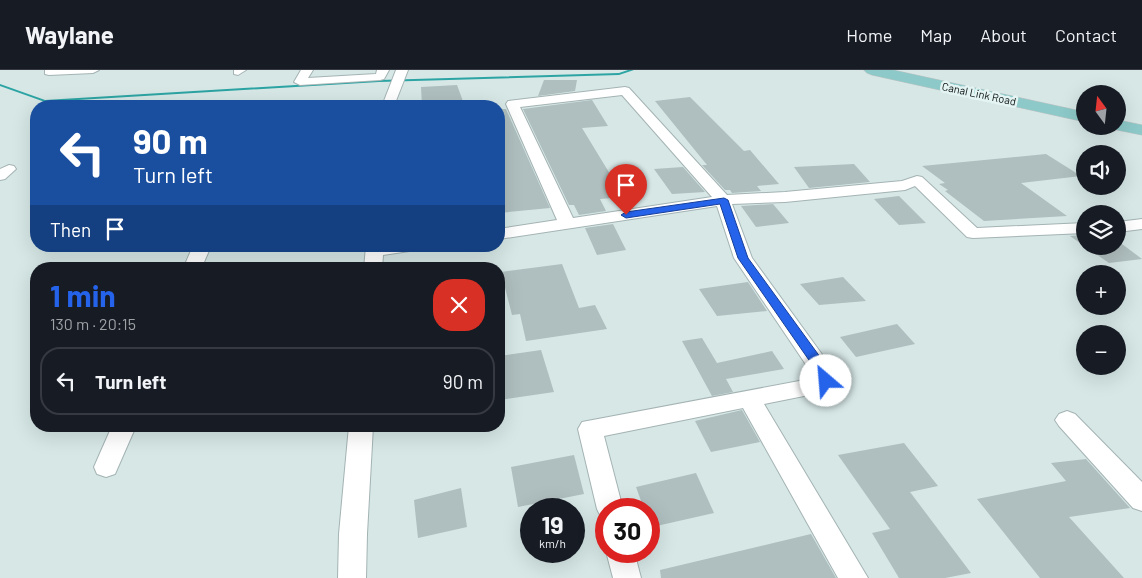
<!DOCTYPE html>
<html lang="en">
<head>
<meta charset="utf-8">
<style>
	:root { --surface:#171b24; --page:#242831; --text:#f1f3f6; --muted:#9ea1a6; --line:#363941; --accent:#2563eb }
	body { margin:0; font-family:Barlow,sans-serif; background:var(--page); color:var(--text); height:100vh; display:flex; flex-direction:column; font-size:19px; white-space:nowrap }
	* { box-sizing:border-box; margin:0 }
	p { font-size:16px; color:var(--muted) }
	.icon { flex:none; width:28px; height:28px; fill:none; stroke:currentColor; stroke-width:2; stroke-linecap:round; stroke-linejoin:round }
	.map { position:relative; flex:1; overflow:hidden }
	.sheet { position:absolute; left:30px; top:192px; width:475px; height:170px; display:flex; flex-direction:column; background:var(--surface); border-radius:20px; box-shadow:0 5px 20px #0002 }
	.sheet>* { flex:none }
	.guide { position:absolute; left:30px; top:30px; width:475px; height:152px; border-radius:20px; box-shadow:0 5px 20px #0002; background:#1a4fa0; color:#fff; overflow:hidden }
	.needle { width:32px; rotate:345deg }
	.tools { position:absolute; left:1076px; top:15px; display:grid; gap:10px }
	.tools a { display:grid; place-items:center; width:50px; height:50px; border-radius:50%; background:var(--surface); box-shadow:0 5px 20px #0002; font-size:25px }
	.speed { position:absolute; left:520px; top:428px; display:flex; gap:10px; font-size:25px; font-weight:700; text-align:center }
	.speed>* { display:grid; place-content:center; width:65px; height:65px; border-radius:50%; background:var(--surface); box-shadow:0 5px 20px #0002; line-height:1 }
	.speed small { font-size:12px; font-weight:400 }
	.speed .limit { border:8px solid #d22; background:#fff; color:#111 }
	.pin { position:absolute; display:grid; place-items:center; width:42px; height:42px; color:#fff; margin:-51px -21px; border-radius:50% 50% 50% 0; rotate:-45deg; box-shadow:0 0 5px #0007 }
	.pin .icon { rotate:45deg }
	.me { position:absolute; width:55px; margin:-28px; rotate:333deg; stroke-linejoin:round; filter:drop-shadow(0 0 4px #0008) }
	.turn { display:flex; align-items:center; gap:18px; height:105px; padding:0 20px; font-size:22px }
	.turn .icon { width:65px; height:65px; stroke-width:2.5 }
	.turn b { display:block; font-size:35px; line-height:42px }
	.then { display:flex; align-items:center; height:48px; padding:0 20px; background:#0003; gap:10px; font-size:19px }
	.round { display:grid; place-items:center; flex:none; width:52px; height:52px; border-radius:20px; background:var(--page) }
	.summary { display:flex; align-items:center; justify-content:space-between; height:85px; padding:0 20px }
	h1 { font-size:30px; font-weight:700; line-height:38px; color:var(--accent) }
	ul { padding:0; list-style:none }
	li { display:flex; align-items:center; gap:15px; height:68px; margin:0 10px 8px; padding:0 10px; border:2px solid var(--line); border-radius:20px }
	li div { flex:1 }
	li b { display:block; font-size:19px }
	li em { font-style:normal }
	header { display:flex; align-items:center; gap:30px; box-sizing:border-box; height:70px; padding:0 25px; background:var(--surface); border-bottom:1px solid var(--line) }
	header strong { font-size:24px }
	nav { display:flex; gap:28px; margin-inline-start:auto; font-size:18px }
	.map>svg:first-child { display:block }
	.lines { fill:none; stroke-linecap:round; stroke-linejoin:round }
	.stream { fill:#2ca4a3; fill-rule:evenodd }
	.building { fill:#afbebe }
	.street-casing { stroke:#a4b3b3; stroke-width:2 }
	.primary-casing { stroke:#c0c2c2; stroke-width:1 }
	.street { fill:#fff; fill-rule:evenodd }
	.primary { fill:#8cc9c8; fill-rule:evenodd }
	.route { fill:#2563eb; stroke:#184099 }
	.labels { text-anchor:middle; stroke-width:5; stroke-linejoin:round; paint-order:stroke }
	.far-street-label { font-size:11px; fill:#0e1413; stroke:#e3f4f3 }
</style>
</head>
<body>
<header>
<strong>Waylane</strong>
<nav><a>Home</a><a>Map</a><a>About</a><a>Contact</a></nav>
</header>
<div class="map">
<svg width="1142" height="508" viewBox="0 0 1142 508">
	<rect width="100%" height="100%" fill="#d6e7e6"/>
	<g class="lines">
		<path class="stream" d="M628,0H634L619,5L379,12L45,32L0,16V14L45,30L379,10L619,3Z"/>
	</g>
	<g class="building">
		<path d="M544,10H577L575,21L538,26Z"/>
		<path d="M457,15L464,34L422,36L421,17Z"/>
		<path d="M690,27L744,81L750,80L779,114L757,116L761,121L732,123L730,120H725L702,95H707L655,31Z"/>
		<path d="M592,30L608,56L582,58L624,127L600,129L606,141L579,145L574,135H569L523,39Z"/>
		<path d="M499,39H506L550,138L499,143Z"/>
		<path d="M1046,84L1081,106L1021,113L1067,146L984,151L945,121L948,120L939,114L945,113L922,96Z"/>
		<path d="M854,94L870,112L809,118L794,97Z"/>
		<path d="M683,97L705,122L672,124L654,99Z"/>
		<path d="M899,126L926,153L899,155L874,129Z"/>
		<path d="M773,134L789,153L756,157L741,136Z"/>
		<path d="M613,154L626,180L597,185L585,158Z"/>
		<path d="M1085,165V176H1118V171L1142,189L1109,193L1070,166Z"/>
		<path d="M562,194L579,238L595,235L607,259L526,271L520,244L512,245L501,202Z"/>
		<path d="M843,207L866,231L819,235L800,214Z"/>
		<path d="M748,212L767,241L717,246L699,219Z"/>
		<path d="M897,254L915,274L856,287L840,267Z"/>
		<path d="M702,268L717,293L772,281L784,299L726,309L733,322L712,326L682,271Z"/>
		<path d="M541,280L554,322L499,330V286Z"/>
		<path d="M742,340L760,372L711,382L695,351Z"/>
		<path d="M904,373L938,416L910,422L971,503L945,508H899L872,463L890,459L838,385Z"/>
		<path d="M574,385L584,424L518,437L511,397Z"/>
		<path d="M1086,389L1130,438L1069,447L1124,508H1040L977,429L1066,411L1051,393Z"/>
		<path d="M696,403L714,443L652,457L649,450V439H644L636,417Z"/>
		<path d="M461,418L467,457L418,468L414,430Z"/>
		<path d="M811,464L836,508H661L660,500Z"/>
	</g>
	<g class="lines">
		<g class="street-casing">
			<g id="street">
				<path d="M45,0H99L93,3L49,5L45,4Z"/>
				<path d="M234,0H246L238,5L234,4Z"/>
				<path d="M301,0H313L308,8L376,4L377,0H389L384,9L380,10L300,15L294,12Z"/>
				<path d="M396,0H408L394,36H382Z"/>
				<path d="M625,17L629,18L727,125L785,122L902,111L917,106L922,107L977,158L1085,153V163L973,168L967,167L915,116L905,120L785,132L732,134L752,188L837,305V311L829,321L764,334L868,508H838L743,338L604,366L623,439H606V449L601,447L597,439L578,359L582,352L815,308L734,188L717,136L499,169V159L557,150L506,34L508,31ZM622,25L712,127L573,148L520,37Z"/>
				<path d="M9,95L14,96L16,99L5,109L0,110V99Z"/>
				<path d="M1142,149V159L1118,162V152Z"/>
				<path d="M193,176H211L201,199H183Z"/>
				<path d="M366,176H418L416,180L383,185L382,199H364Z"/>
				<path d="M1067,341L1075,344L1142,412V441L1133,438L1059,356L1055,350L1059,344Z"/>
				<path d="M112,356H136L115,404L106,407L97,404L94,397Z"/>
				<path d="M349,356H373L367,464L366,508H338L339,464Z"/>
				<path d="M606,481H634L641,508H613Z"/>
			</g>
		</g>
		<g class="primary-casing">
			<g id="primary">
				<path d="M864,0H893L1085,42V52L872,5L867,3Z"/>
				<path d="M1118,50L1142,55V65L1112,59L1110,56H1118Z"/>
			</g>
		</g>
		<use href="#street" class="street"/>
		<use href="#primary" class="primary"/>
	</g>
	<path class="route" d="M724,128L728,130L748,188L831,302L832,305L830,315H822L820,306L738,188L720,134L626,148L621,145L626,142Z"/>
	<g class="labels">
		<g class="far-street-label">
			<text transform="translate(979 24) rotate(12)" y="4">Canal Link Road</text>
		</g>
	</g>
</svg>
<div class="tools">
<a><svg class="needle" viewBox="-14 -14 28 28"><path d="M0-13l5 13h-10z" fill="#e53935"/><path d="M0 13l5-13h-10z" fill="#9ea1a6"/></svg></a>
<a><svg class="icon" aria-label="sound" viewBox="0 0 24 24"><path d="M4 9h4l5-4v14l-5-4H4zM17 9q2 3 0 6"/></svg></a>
<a><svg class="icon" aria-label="layers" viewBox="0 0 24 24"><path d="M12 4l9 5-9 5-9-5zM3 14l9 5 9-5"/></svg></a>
<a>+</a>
<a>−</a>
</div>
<div class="speed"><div>19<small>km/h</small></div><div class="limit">30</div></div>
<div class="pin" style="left:626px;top:145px;background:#d93025"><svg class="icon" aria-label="arrive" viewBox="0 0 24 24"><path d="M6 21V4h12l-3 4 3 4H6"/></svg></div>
<svg class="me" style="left:826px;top:311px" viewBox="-20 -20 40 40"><circle r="19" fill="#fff"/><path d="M0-13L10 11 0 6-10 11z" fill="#2563eb"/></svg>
<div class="guide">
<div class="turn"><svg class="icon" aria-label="left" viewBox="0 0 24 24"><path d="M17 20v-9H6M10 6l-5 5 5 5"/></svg><div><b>90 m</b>Turn left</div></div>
<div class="then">Then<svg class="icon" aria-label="arrive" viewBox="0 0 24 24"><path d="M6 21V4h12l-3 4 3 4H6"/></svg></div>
</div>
<section class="sheet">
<div class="summary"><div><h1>1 min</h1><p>130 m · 20:15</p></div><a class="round" style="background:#d93025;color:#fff"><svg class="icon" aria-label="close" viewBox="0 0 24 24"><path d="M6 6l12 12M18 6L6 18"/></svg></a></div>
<ul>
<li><svg class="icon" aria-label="left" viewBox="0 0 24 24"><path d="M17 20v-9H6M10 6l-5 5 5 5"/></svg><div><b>Turn left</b></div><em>90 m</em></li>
</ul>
</section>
</div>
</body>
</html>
